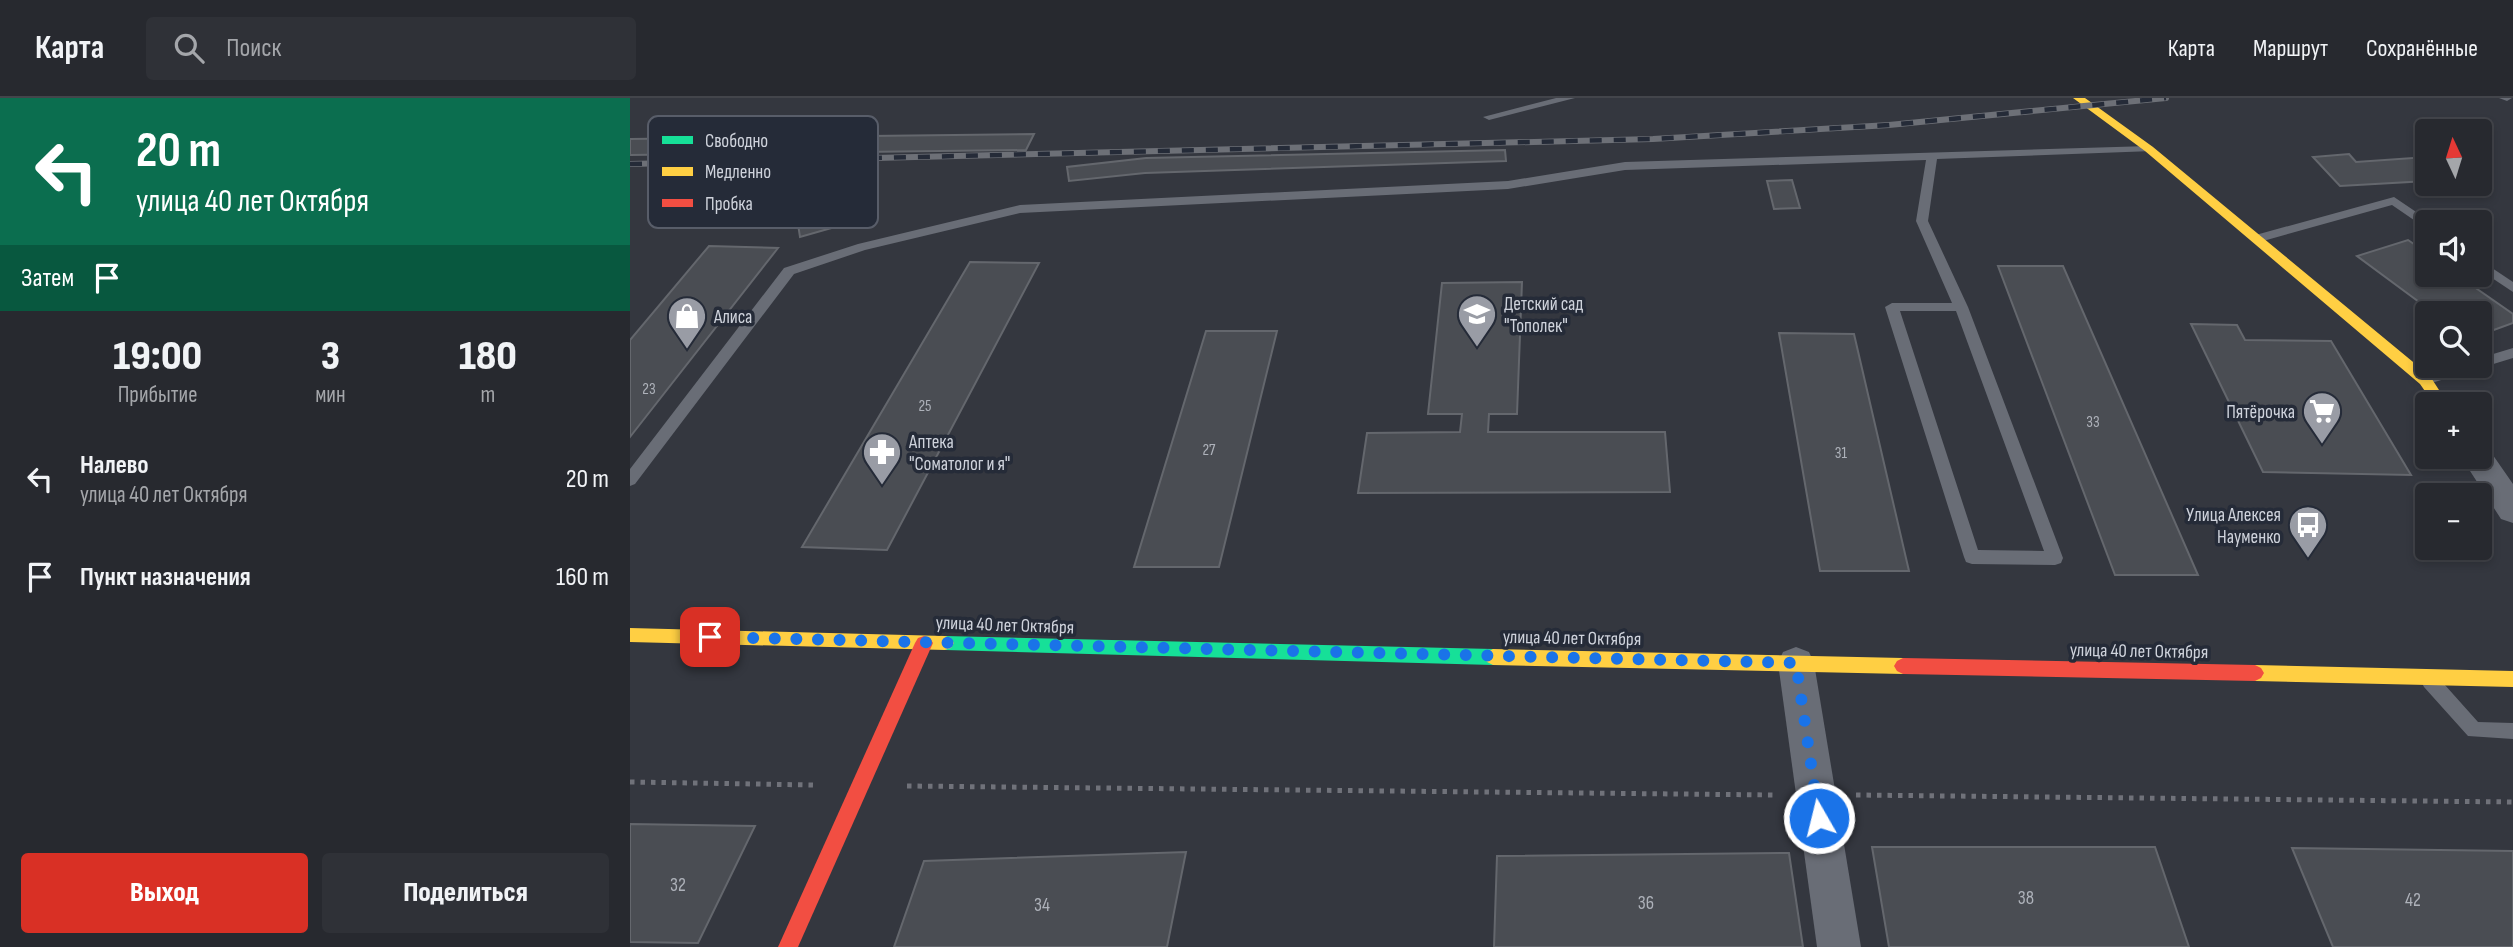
<!DOCTYPE html>
<html lang="ru">
<head>
<meta charset="utf-8">
<style>
	:root { --surface:#27292f; --page:#2f3137; --text:#f1f3f6; --muted:#a4a6aa; --line:#43454b; --accent:#d93025 }
	body { margin:0; font-family:"Sofia Sans Condensed",sans-serif; background:var(--page); color:var(--text); height:100vh; display:flex; flex-direction:column; font-size:26px; white-space:nowrap }
	* { box-sizing:border-box; margin:0 }
	p { font-size:23px; color:var(--muted) }
	.icon { flex:none; width:38px; height:38px; fill:none; stroke:currentColor; stroke-width:2; stroke-linecap:round; stroke-linejoin:round }
	.map { position:relative; flex:1; overflow:hidden }
	.drawer { display:flex; flex-direction:column; background:var(--surface); width:630px }
	.drawer>* { flex:none }
	.top-card { background:#0b6e4f; color:#fff; overflow:hidden }
	.needle { width:46px; rotate:356deg }
	.controls { position:absolute; left:1785px; top:21px; display:grid; gap:14px }
	.controls a { display:grid; place-items:center; width:77px; height:77px; border-radius:7px; background:var(--surface); box-shadow:0 4px 10px #0003,0 0 0 2px var(--line); font-size:35px }
	.pin { position:absolute; display:grid; place-items:center; width:60px; height:60px; color:#fff; margin:-30px; border-radius:14px; box-shadow:0 4px 10px #0006 }
	.me { position:absolute; width:77px; margin:-38px; rotate:352deg; stroke-linejoin:round; filter:drop-shadow(0 0 5px #0008) }
	.turn { display:flex; align-items:center; gap:24px; height:147px; padding:0 21px; font-size:32px }
	.turn .icon { width:91px; height:91px; stroke-width:2.5 }
	.turn b { display:block; font-size:49px; line-height:60px }
	.then { display:flex; align-items:center; height:66px; padding:0 21px; background:#0003; gap:14px; font-size:26px }
	.eta { display:flex; justify-content:space-evenly; align-items:center; height:119px; text-align:center }
	.eta b { font-size:42px; font-weight:800; line-height:49px }
	.cta { display:flex; gap:14px; margin-top:auto; padding:14px 21px }
	.cta a { flex:1; height:80px; border-radius:7px; background:var(--accent); color:#fff; font-size:28px; font-weight:800; line-height:80px; text-align:center }
	.cta a+a { background:var(--page); color:var(--text) }
	ul { padding:0; list-style:none }
	li { display:flex; align-items:center; gap:21px; height:98px; padding:0 21px }
	li div { flex:1 }
	li b { display:block; font-size:26px }
	li em { font-style:normal }
	header { display:flex; align-items:center; gap:42px; box-sizing:border-box; height:98px; padding:0 35px; background:var(--surface); border-bottom:2px solid var(--line) }
	header strong { font-size:33px }
	nav { display:flex; gap:38px; margin-inline-start:auto; font-size:24px }
	.search { width:490px; height:63px; background:var(--page); display:flex; align-items:center; gap:18px; box-sizing:border-box; padding:0 24px; border-radius:7px; color:var(--muted); font-size:26px }
	main { display:flex; flex:1; min-height:0 }
	.map>svg:first-child { display:block }
	.building { fill:#4a4d53; stroke:#64676d; stroke-width:2 }
	.lines { fill:none; stroke-linecap:round; stroke-linejoin:round }
	.path { stroke:#70727a; stroke-width:5; stroke-dasharray:4.5 6; stroke-linecap:butt }
	.lane { fill:#696d76; fill-rule:evenodd }
	.street { fill:#696d76; fill-rule:evenodd }
	.fast { fill:#16e098; fill-rule:evenodd }
	.slow { fill:#ffcf43; fill-rule:evenodd }
	.jam { fill:#f24e42; fill-rule:evenodd }
	.rail-casing { stroke:#6d7077; stroke-width:6 }
	.rail { stroke:#252b38; stroke-width:4.5; stroke-dasharray:12; stroke-linecap:butt }
	.route { stroke:#1a73e8; stroke-width:12; stroke-dasharray:0 21.6 }
	.labels { text-anchor:middle; stroke-width:7; stroke-linejoin:round; paint-order:stroke }
	.number-label { font-size:16px; fill:#aeb2ba }
	.poi-label { font-size:19px; fill:#cfd3dc; stroke:#252b38; text-anchor:start }
	.street-label { font-size:19px; fill:#cfd3dc; stroke:#252b38 }
	.near-number-label { font-size:19px; fill:#aeb2ba }
	.key { fill:#252b38; stroke:#585d69; stroke-width:2 }
	.key-label { font-size:19px; fill:#cfd3dc }
</style>
</head>
<body>
<header>
<strong>Карта</strong>
<div class="search"><svg class="icon" aria-label="search" viewBox="0 0 24 24"><circle cx="10" cy="10" r="6"/><path d="M15 15l6 6"/></svg>Поиск</div>
<nav><a>Карта</a><a>Маршрут</a><a>Сохранённые</a></nav>
</header>
<main>
<section class="drawer">
<div class="top-card">
<div class="turn"><svg class="icon" aria-label="left" viewBox="0 0 24 24"><path d="M17 20v-9H6M10 6l-5 5 5 5"/></svg><div><b>20 m</b>улица 40 лет Октября</div></div>
<div class="then">Затем<svg class="icon" aria-label="arrive" viewBox="0 0 24 24"><path d="M6 21V4h12l-3 4 3 4H6"/></svg></div>
</div>
<div class="eta">
<div><b>19:00</b><p>Прибытие</p></div>
<div><b>3</b><p>мин</p></div>
<div><b>180</b><p>m</p></div>
</div>
<ul>
<li><svg class="icon" aria-label="left" viewBox="0 0 24 24"><path d="M17 20v-9H6M10 6l-5 5 5 5"/></svg><div><b>Налево</b><p>улица 40 лет Октября</p></div><em>20 m</em></li>
<li><svg class="icon" aria-label="arrive" viewBox="0 0 24 24"><path d="M6 21V4h12l-3 4 3 4H6"/></svg><div><b>Пункт назначения</b></div><em>160 m</em></li>
</ul>
<div class="cta"><a>Выход</a><a>Поделиться</a></div>
</section>
<div class="map">
<svg width="1883" height="849" viewBox="0 0 1883 849">
	<rect width="100%" height="100%" fill="#34373f"/>
	<g class="building">
		<path d="M404,36L396,52L0,57V41Z"/>
		<path d="M875,52L876,63L515,75L439,83L437,69L516,60Z"/>
		<path d="M1719,56L1726,64L1797,59V83L1710,88L1683,59Z"/>
		<path d="M1162,82L1170,110L1144,111L1137,83Z"/>
		<path d="M228,103L233,121L170,139L167,120Z"/>
		<path d="M1778,142L1797,155V177H1827L1883,216V225L1850,237V215H1804L1727,158Z"/>
		<path d="M79,148L148,150L0,339V242Z"/>
		<path d="M340,164L409,165L257,452L172,449Z"/>
		<path d="M1368,168H1433L1568,477H1485Z"/>
		<path d="M892,184L887,316H859L858,334H1035L1040,394L728,395L737,335L830,334L832,316H798L812,185Z"/>
		<path d="M1561,226L1607,227L1615,242L1701,243L1781,377L1633,374Z"/>
		<path d="M576,233H647L589,469H504Z"/>
		<path d="M1149,235L1224,236L1279,473H1190Z"/>
		<path d="M0,726L125,728L68,845L0,844Z"/>
		<path d="M1242,749H1525L1559,849H1259Z"/>
		<path d="M1662,750L1883,753V849H1703Z"/>
		<path d="M556,754L537,849H264L294,763Z"/>
		<path d="M1159,755L1173,849H864L867,758Z"/>
	</g>
	<g class="lines">
		<g class="path">
			<path d="M0,684L185,687"/>
			<path d="M277,688L1144,697"/>
			<path d="M1226,697L1883,704"/>
		</g>
		<g class="lane">
			<path d="M926,0H945L859,22L853,19Z"/>
			<path d="M1869,0H1882L1877,3Z"/>
			<path d="M1519,48L1523,49V53L1307,61L1298,123L1338,209L1433,460L1431,465L1425,467L1342,466L1336,464L1334,459L1255,209L1262,205H1322L1286,123L1296,62L995,72L878,91L390,115L235,152L164,176L5,386L0,388V371L154,170L228,146L390,107L878,83L995,64ZM1270,213H1326L1414,453L1348,452Z"/>
			<path d="M1764,99L1801,124H1797V131L1762,107L1626,145L1620,141L1622,138Z"/>
			<path d="M1850,162L1883,184V194L1850,172Z"/>
			<path d="M1883,250V260L1795,287L1788,282L1790,278L1825,268H1850V260Z"/>
			<path d="M1800,575L1806,577L1848,624L1883,625V641L1838,638L1794,589L1791,583L1794,577Z"/>
		</g>
		<g class="street">
			<path d="M1850,348L1858,350L1883,386V425L1871,421L1831,359H1850Z"/>
			<path d="M1166,549L1179,554L1184,565L1231,849H1187L1148,565L1153,554Z"/>
		</g>
		<path class="fast" d="M315,538L863,551L869,554L872,559L869,564L863,567L315,552L309,550L306,545L309,540Z"/>
		<g class="slow">
			<path d="M1443,0H1455L1523,49L1800,278L1818,306H1804L1790,286L1515,53Z"/>
			<path d="M0,530L315,538L321,540L324,545L321,550L315,552L0,544Z"/>
			<path d="M863,551L1273,560L1279,563L1282,568L1279,573L1273,576L863,567L857,564L854,559L857,554Z"/>
			<path d="M1625,567L1883,573V589L1625,583L1619,580L1616,575L1619,570Z"/>
		</g>
		<g class="jam">
			<path d="M294,538L300,540L303,545L168,849H148L285,545L288,540Z"/>
			<path d="M1273,560L1625,567L1631,570L1634,575L1631,580L1625,583L1273,576L1267,573L1264,568L1267,563Z"/>
		</g>
		<g class="rail-casing">
			<path id="rail" d="M0,66L1023,41L1259,27L1536,0"/>
		</g>
		<use href="#rail" class="rail"/>
	</g>
	<g class="lines">
		<path class="route" d="M80,539L1166,565L1189,720"/>
	</g>
	<defs>
		<g id="school-pin" transform="scale(2.0125)"><path d="M0 17L-7.5 6A9.5 9.5 0 1 1 7.5 6Z" fill="#999ca5" stroke="#252b38"/><path d="M0-5L7-2L0 1L-7-2ZM-4 1L0 2.5L4 1V4Q0 6-4 4Z" fill="#fff"/></g>
		<g id="shop-pin" transform="scale(2.0125)"><path d="M0 17L-7.5 6A9.5 9.5 0 1 1 7.5 6Z" fill="#999ca5" stroke="#252b38"/><path d="M-5-2.5h2.3a2.7 3.5 0 0 1 5.4 0H5L5.5 6h-11ZM-1.5-2.5h3a1.5 2.3 0 0 0-3 0Z" fill="#fff"/></g>
		<g id="supermarket-pin" transform="scale(2.0125)"><path d="M0 17L-7.5 6A9.5 9.5 0 1 1 7.5 6Z" fill="#999ca5" stroke="#252b38"/><path d="M-6-5.5h2.5l.6 2H6L4.5 2H-2.5L-4.4-4H-6ZM-1.5 3.2a1.3 1.3 0 1 0 .1 0ZM3 3.2a1.3 1.3 0 1 0 .1 0Z" fill="#fff"/></g>
		<g id="pharmacy-pin" transform="scale(2.0125)"><path d="M0 17L-7.5 6A9.5 9.5 0 1 1 7.5 6Z" fill="#999ca5" stroke="#252b38"/><path d="M-2-6h4v4h4v4h-4v4h-4v-4h-4v-4h4Z" fill="#fff"/></g>
		<g id="bus-pin" transform="scale(2.0125)"><path d="M0 17L-7.5 6A9.5 9.5 0 1 1 7.5 6Z" fill="#999ca5" stroke="#252b38"/><path d="M-5-6H5V4H4V6H2V4H-2V6H-4V4H-5ZM-3.5-4V0h7V-4ZM-3.5 1.2v1.5H-2V1.2ZM2 1.2v1.5H3.5V1.2Z" fill="#fff"/></g>
	</defs>
	<g fill-rule="evenodd">
		<use href="#school-pin" x="847" y="216"/>
		<use href="#shop-pin" x="57" y="218"/>
		<use href="#supermarket-pin" x="1692" y="313"/>
		<use href="#pharmacy-pin" x="252" y="354"/>
		<use href="#bus-pin" x="1678" y="427"/>
	</g>
	<g class="labels">
		<g class="number-label">
			<text x="19" y="296">23</text>
			<text x="295" y="313">25</text>
			<text x="1463" y="329">33</text>
			<text x="579" y="357">27</text>
			<text x="1211" y="360">31</text>
		</g>
		<g class="poi-label">
			<text x="874" y="212">Детский сад<tspan x="874" dy="22">"Тополек"</tspan></text>
			<text x="84" y="225">Алиса</text>
			<text x="1665" y="320" text-anchor="end">Пятёрочка</text>
			<text x="279" y="350">Аптека<tspan x="279" dy="22">"Соматолог и я"</tspan></text>
			<text x="1651" y="423" text-anchor="end">Улица Алексея<tspan x="1651" dy="22">Науменко</tspan></text>
		</g>
		<g class="street-label">
			<text transform="translate(375 526) rotate(2)" y="7">улица 40 лет Октября</text>
			<text transform="translate(942 539) rotate(1)" y="7">улица 40 лет Октября</text>
			<text transform="translate(1509 552) rotate(1)" y="7">улица 40 лет Октября</text>
		</g>
		<g class="near-number-label">
			<text x="48" y="793">32</text>
			<text x="1396" y="806">38</text>
			<text x="1783" y="808">42</text>
			<text x="1016" y="811">36</text>
			<text x="412" y="813">34</text>
		</g>
	</g>
	<rect x="18" y="18" width="230" height="112" rx="10" class="key"/>
	<rect x="32" y="38" width="31" height="8" fill="#16e098"/>
	<rect x="32" y="69" width="31" height="9" fill="#ffcf43"/>
	<rect x="32" y="101" width="31" height="8" fill="#f24e42"/>
	<g class="key-label">
		<text x="75" y="49">Свободно</text>
		<text x="75" y="80">Медленно</text>
		<text x="75" y="112">Пробка</text>
	</g>
</svg>
<div class="controls">
<a><svg class="needle" viewBox="-14 -14 28 28"><path d="M0-13l5 13h-10z" fill="#e53935"/><path d="M0 13l5-13h-10z" fill="#a4a6aa"/></svg></a>
<a><svg class="icon" aria-label="sound" viewBox="0 0 24 24"><path d="M4 9h4l5-4v14l-5-4H4zM17 9q2 3 0 6"/></svg></a>
<a><svg class="icon" aria-label="search" viewBox="0 0 24 24"><circle cx="10" cy="10" r="6"/><path d="M15 15l6 6"/></svg></a>
<a>+</a>
<a>−</a>
</div>
<div class="pin" style="left:80px;top:539px;background:#d93025"><svg class="icon" aria-label="arrive" viewBox="0 0 24 24"><path d="M6 21V4h12l-3 4 3 4H6"/></svg></div>
<svg class="me" style="left:1189px;top:720px" viewBox="-20 -20 40 40"><circle r="17" fill="#1a73e8" stroke="#fff" stroke-width="3"/><path d="M0-11L8 9 0 5-8 9z" fill="#fff"/></svg>
</div>
</main>
</body>
</html>
